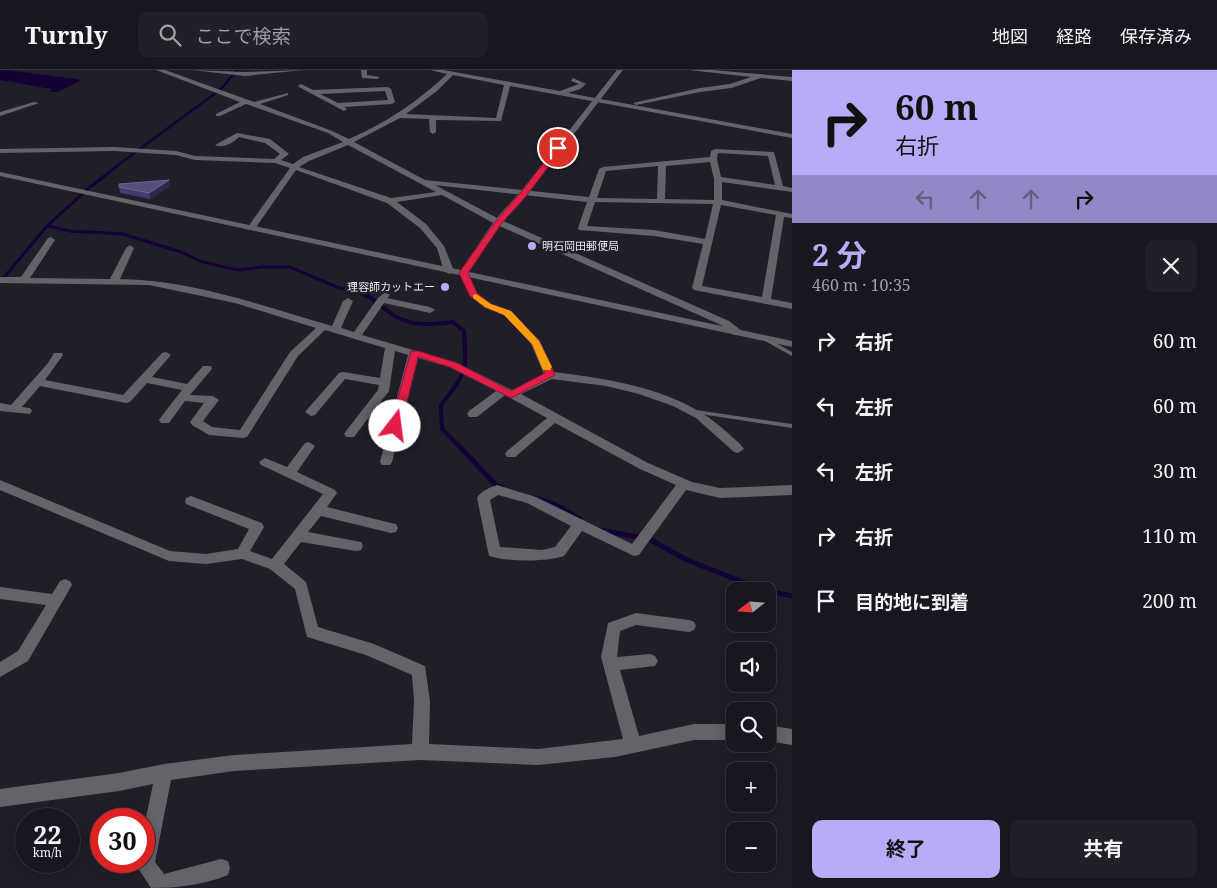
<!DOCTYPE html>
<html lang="ja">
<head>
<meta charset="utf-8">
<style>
	:root { --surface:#18161f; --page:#211f28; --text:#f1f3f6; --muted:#9f9fa4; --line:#36353d; --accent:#b8abf7 }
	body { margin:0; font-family:"Noto Serif","Noto Sans JP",serif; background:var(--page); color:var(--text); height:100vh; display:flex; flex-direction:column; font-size:19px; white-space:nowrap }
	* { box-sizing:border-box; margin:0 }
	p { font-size:16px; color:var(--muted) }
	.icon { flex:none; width:28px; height:28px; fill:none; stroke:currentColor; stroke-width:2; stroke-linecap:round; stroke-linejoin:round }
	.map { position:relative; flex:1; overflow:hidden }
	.side { display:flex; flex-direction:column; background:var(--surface); width:425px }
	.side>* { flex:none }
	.guide { background:#b8abf7; color:#111; overflow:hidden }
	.needle { width:32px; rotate:253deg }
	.fabs { position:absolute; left:726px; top:512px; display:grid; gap:10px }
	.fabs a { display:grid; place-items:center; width:50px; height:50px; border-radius:10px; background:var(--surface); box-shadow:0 2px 12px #0003,0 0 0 1px var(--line); font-size:25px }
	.speed { position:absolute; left:15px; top:738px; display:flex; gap:10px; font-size:25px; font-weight:700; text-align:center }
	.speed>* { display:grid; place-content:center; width:65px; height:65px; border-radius:50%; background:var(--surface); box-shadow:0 2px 12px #0003,0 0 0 1px var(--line); line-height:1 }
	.speed small { font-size:12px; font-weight:400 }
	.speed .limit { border:8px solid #d22; background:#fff; color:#111 }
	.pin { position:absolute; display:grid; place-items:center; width:42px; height:42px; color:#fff; margin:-21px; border:2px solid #fff; border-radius:50%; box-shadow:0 1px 5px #0007 }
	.me { position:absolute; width:55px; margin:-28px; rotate:15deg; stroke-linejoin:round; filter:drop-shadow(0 0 4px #0008) }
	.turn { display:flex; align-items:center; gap:18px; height:105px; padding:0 20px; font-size:22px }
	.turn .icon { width:65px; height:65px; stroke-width:2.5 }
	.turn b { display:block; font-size:35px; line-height:42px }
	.lanes { display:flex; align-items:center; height:48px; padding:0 20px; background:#0003; justify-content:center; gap:25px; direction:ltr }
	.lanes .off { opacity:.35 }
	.round { display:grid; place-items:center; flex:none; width:52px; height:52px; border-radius:10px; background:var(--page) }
	.headline { display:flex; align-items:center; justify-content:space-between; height:85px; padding:0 20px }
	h1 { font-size:30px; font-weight:700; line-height:38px; color:var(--accent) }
	.primary-button { display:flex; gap:10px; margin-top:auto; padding:10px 20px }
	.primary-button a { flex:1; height:58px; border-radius:10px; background:var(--accent); color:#111; font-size:20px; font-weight:700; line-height:58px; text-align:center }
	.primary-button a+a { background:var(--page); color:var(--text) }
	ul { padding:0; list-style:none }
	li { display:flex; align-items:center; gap:15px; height:65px; padding:0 20px }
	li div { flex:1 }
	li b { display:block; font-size:19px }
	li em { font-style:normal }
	header { display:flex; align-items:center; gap:30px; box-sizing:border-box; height:70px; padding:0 25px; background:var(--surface); border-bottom:1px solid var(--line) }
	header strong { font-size:24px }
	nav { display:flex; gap:28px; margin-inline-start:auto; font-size:18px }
	.search { width:350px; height:45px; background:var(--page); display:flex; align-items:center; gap:12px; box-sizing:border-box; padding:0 18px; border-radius:10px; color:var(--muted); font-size:19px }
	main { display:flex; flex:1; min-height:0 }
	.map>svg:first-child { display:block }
	.water { fill:#140135 }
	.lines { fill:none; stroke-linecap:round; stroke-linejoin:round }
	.stream-far3 { stroke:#140135; stroke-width:2.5 }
	.stream-far2 { stroke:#140135; stroke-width:3 }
	.stream-far1 { stroke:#140135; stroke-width:4 }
	.stream { stroke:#140135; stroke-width:5 }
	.service { fill:#646369; fill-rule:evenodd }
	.minor { fill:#646369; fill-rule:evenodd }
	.tertiary { fill:#646369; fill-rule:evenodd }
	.wall { fill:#463a6e }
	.shaded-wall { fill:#30274c }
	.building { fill:#584d7c; stroke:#6f668f }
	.route { fill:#e11d48; stroke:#92132f }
	.slow { fill:#f59e0b }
	.poi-dot { fill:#b8abf7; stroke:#201e29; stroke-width:2 }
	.labels { text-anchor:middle; stroke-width:5; stroke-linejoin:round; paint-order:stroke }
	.far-poi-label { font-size:11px; fill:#ebeaf2; stroke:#201e29; text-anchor:start }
</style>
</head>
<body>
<header>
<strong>Turnly</strong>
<div class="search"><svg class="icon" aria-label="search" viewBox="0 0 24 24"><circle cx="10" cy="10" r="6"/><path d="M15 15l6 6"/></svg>ここで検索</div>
<nav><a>地図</a><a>経路</a><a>保存済み</a></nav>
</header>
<main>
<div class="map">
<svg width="792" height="818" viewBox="0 0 792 818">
	<rect width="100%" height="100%" fill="#201e29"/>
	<path class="water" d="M5,0L78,9L80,11L58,22H50L51,19L0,10V1Z"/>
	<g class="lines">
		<path class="stream-far3" d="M114,98L221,19L237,0"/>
		<g class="stream-far2">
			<path d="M47,156L70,161L123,164L181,182L200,191L237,200L263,197H290L339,218L358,221"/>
			<path d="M0,212L47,156L89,118L116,97"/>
		</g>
		<path class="stream-far1" d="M352,220C367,223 377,233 389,242C408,257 430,255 453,252L464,261C467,302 466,303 441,335L442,359L459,376"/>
		<g class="stream">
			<path d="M458,375L497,416L502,417"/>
			<path d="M536,428L554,434L580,449"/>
			<path d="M600,460L649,469L687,490L763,520L792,526"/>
		</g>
		<g class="service">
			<path d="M767,268L792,282V286L765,271L764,270Z"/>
			<path d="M696,340L792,354V358L694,343L693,342L694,341Z"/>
		</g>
		<g class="minor">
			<path d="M156,0H165L254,32L288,23V25L260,34L332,61L349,69C386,53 417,32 447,4L430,0H443L560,21L579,14L571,11L573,8L586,14L580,19L568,23L792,64V68L510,16L501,51L436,50V62L433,64L430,62L429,49L400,48L354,72L425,110L589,127L599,99L603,97L710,87L711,81L715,79L774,82L783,116L792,118V122L722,112V130L792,144V148L784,147L771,229L792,233V239L694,220L692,218L703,174L654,166L579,160L578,158L587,132L435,115L501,150L729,251L742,261V265H734L721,255L495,154L442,125L397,132L426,154L444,176L454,201L449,204L444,201L437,178L420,158L387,133L296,100L254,160H248L247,158L290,98L275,93L195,90L176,85L114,81L0,83V79L114,77L176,81L195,86L274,89L280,84L265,73L239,67C233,73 222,79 215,75L237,63L270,69L289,84L281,90L293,94L303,87L343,72L328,63L246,34L220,46H216V44L240,32ZM453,5L504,15L496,48L406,44L437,21ZM348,75L436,122L391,128L299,97L309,91ZM718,83L768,86L775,115L721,107L717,89ZM710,92L714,109V130L665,129L666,96ZM658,96L657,129L597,128L606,101ZM595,132L713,134L705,169L654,160L587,156ZM721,135L776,145L762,227L702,216Z"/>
			<path d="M191,0L245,2L304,0L245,6Z"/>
			<path d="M361,0H367V5L380,7L377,9L362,8Z"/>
			<path d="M689,0H712L792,7V11L761,8L731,18L700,22L636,35L633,33L700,18L730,14L751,7Z"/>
			<path d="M301,14L313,20L388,17L391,19L395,32L392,34L344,37L347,39L344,41L299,17L298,16ZM385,21L388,30L338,33L320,24Z"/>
			<path d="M34,32L39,33L0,46V42Z"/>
			<path d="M51,167L55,170L30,208L110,209L126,178L130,175L134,178L120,209C192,210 263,236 332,256L343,231L348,228L353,231L341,258L354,262L378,228L385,222L390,225L387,228L430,237L435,240L430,243L384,233L362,265L457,293L512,320L544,304L531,274L505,245L485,238L470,226L459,203L461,201H467L477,223L491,234L511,241L540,271L554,302C615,310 681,319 728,363C733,368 740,373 744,379L738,383L734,382L696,348L673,336L639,324L606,316L552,309L521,324L648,393L692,412L720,418L792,415V425L720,428L686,420L639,485L634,486L582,461L564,486C545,492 508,492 489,486L477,428C480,422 490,417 497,415L536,427L632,474L676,415L640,399L555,353L515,387H507L505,384L507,381L547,348L505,325L477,347H469L467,344L469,341L496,321L449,297L418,288L392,392L390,395H382L380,392L408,285L395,281L389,321L354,367H346L344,364L346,361L378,320L379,315L345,309L315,345L311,346L305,342L339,303L343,302L380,308L385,278L325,260L298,286L247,367L243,368L209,365L192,355L190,352L204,333L185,331L169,353H161L159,350L161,347L182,320L147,313L130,332L126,333L40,316L22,337L30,338L32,341L30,344L0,341V333L11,335L48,293L54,283H62L63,285L45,310L123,325L162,283L166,282L171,285L152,307L187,314L203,296H211L212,298L211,300L190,325L213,326L219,330L203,351L212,357L240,360L290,282L316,258L235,233L149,215L0,213V207H21L48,168ZM498,425L527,433L571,456L555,477L542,480L500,477L490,430Z"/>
			<path d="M309,372L315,376L297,402L335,420L337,423L327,437L391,453L396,454L398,458L396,462L391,463L321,446L308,462L361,472L363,476L361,480L356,481L301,472L284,494L306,512L318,557L374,574L425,596L430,631L429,674L538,679L623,669L601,587L608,553L636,543L689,550L694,552L696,556L694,560L689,562L636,555L620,561L617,587L650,584L655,586L658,591L655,596L620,600L639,666L694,654H735V670H694L615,687L538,695L420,690L234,701L171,710L155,792L164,804L221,789L228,791L230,798L228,805C203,815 178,818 151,818L136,795V791H144V757L153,714L119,721L0,737V719L119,703L164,694L234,685L412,674L414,631L412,605L366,585L307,567L295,519L270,499L242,489L206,494L169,491L0,420V410L170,481L206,484L238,479L249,459L186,434L185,431L186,428L191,426L262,453L264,457L250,481L272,489L323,424L261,395L259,392L265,388L287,397L305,373Z"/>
			<path d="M65,509L70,511L72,515L28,591L0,607V592L18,581L46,535L0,529V517L52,524L60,511Z"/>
			<path d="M768,655L792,659V675L768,671Z"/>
		</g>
		<path class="tertiary" d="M617,0H623L527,125L501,154L469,202L792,271V277L0,106V102L461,200L495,150L521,121Z"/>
	</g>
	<path class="wall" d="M169,110L170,116L150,129L120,123L119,117Z"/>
	<path class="shaded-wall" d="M169,110L170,116L150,129L149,123Z"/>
	<path class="building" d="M169,110L149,123L119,117V114Z"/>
	<path class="route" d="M556,77L562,78L527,125L501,154L468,203L477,223L491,234L511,241L539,271L555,305L511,328L450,297L418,287L401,356L395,359L392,358L390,356L411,281H418L457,293L511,321L545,303L532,274L504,245L485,237L470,226L459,203L496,151L522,121Z"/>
	<path class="slow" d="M476,224L491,234L511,241L539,271L552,297L550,300H543L532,274L504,245L485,237L473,228V225Z"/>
	<g class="poi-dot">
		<circle cx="532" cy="176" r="5"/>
		<circle cx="445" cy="217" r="5"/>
	</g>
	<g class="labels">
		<g class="far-poi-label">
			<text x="542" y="180">明石岡田郵便局</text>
			<text x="435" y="221" text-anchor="end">理容師カットエー</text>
		</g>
	</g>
</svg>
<div class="fabs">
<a><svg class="needle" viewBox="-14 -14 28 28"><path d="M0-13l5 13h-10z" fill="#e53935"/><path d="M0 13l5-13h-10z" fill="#9f9fa4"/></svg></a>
<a><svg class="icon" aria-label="sound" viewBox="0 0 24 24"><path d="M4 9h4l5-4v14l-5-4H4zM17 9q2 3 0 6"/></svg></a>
<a><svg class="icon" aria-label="search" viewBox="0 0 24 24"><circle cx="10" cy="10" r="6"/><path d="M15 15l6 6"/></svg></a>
<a>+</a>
<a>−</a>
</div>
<div class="speed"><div>22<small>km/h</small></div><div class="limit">30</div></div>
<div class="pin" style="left:558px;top:78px;background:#d93025"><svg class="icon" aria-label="arrive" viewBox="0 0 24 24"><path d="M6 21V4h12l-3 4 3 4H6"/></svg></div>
<svg class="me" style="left:395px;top:356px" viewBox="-20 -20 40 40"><circle r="19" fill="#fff"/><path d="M0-13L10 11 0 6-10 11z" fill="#e11d48"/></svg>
</div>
<section class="side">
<div class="guide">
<div class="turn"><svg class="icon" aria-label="right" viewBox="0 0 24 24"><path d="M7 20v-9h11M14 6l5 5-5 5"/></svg><div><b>60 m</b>右折</div></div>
<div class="lanes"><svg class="icon off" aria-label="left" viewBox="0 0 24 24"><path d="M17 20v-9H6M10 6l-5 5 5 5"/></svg><svg class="icon off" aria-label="ahead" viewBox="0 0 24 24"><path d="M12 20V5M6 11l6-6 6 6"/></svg><svg class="icon off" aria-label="ahead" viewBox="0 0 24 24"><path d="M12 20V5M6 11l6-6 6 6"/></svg><svg class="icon" aria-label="right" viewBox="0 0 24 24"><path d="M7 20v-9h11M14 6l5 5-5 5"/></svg></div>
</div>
<div class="headline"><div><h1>2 分</h1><p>460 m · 10:35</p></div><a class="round"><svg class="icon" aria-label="close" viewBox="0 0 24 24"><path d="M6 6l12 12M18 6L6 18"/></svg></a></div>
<ul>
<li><svg class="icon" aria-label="right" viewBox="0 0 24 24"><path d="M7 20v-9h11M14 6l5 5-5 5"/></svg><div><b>右折</b></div><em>60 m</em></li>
<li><svg class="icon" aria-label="left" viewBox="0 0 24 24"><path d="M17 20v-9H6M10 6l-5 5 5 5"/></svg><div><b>左折</b></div><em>60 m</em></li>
<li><svg class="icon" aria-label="left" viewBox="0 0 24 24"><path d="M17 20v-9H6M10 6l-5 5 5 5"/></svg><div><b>左折</b></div><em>30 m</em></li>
<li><svg class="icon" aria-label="right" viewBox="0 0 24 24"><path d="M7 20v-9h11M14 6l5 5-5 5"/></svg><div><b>右折</b></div><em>110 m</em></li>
<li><svg class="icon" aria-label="arrive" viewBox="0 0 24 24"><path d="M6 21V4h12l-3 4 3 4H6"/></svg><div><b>目的地に到着</b></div><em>200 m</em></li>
</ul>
<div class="primary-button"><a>終了</a><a>共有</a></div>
</section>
</main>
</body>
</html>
